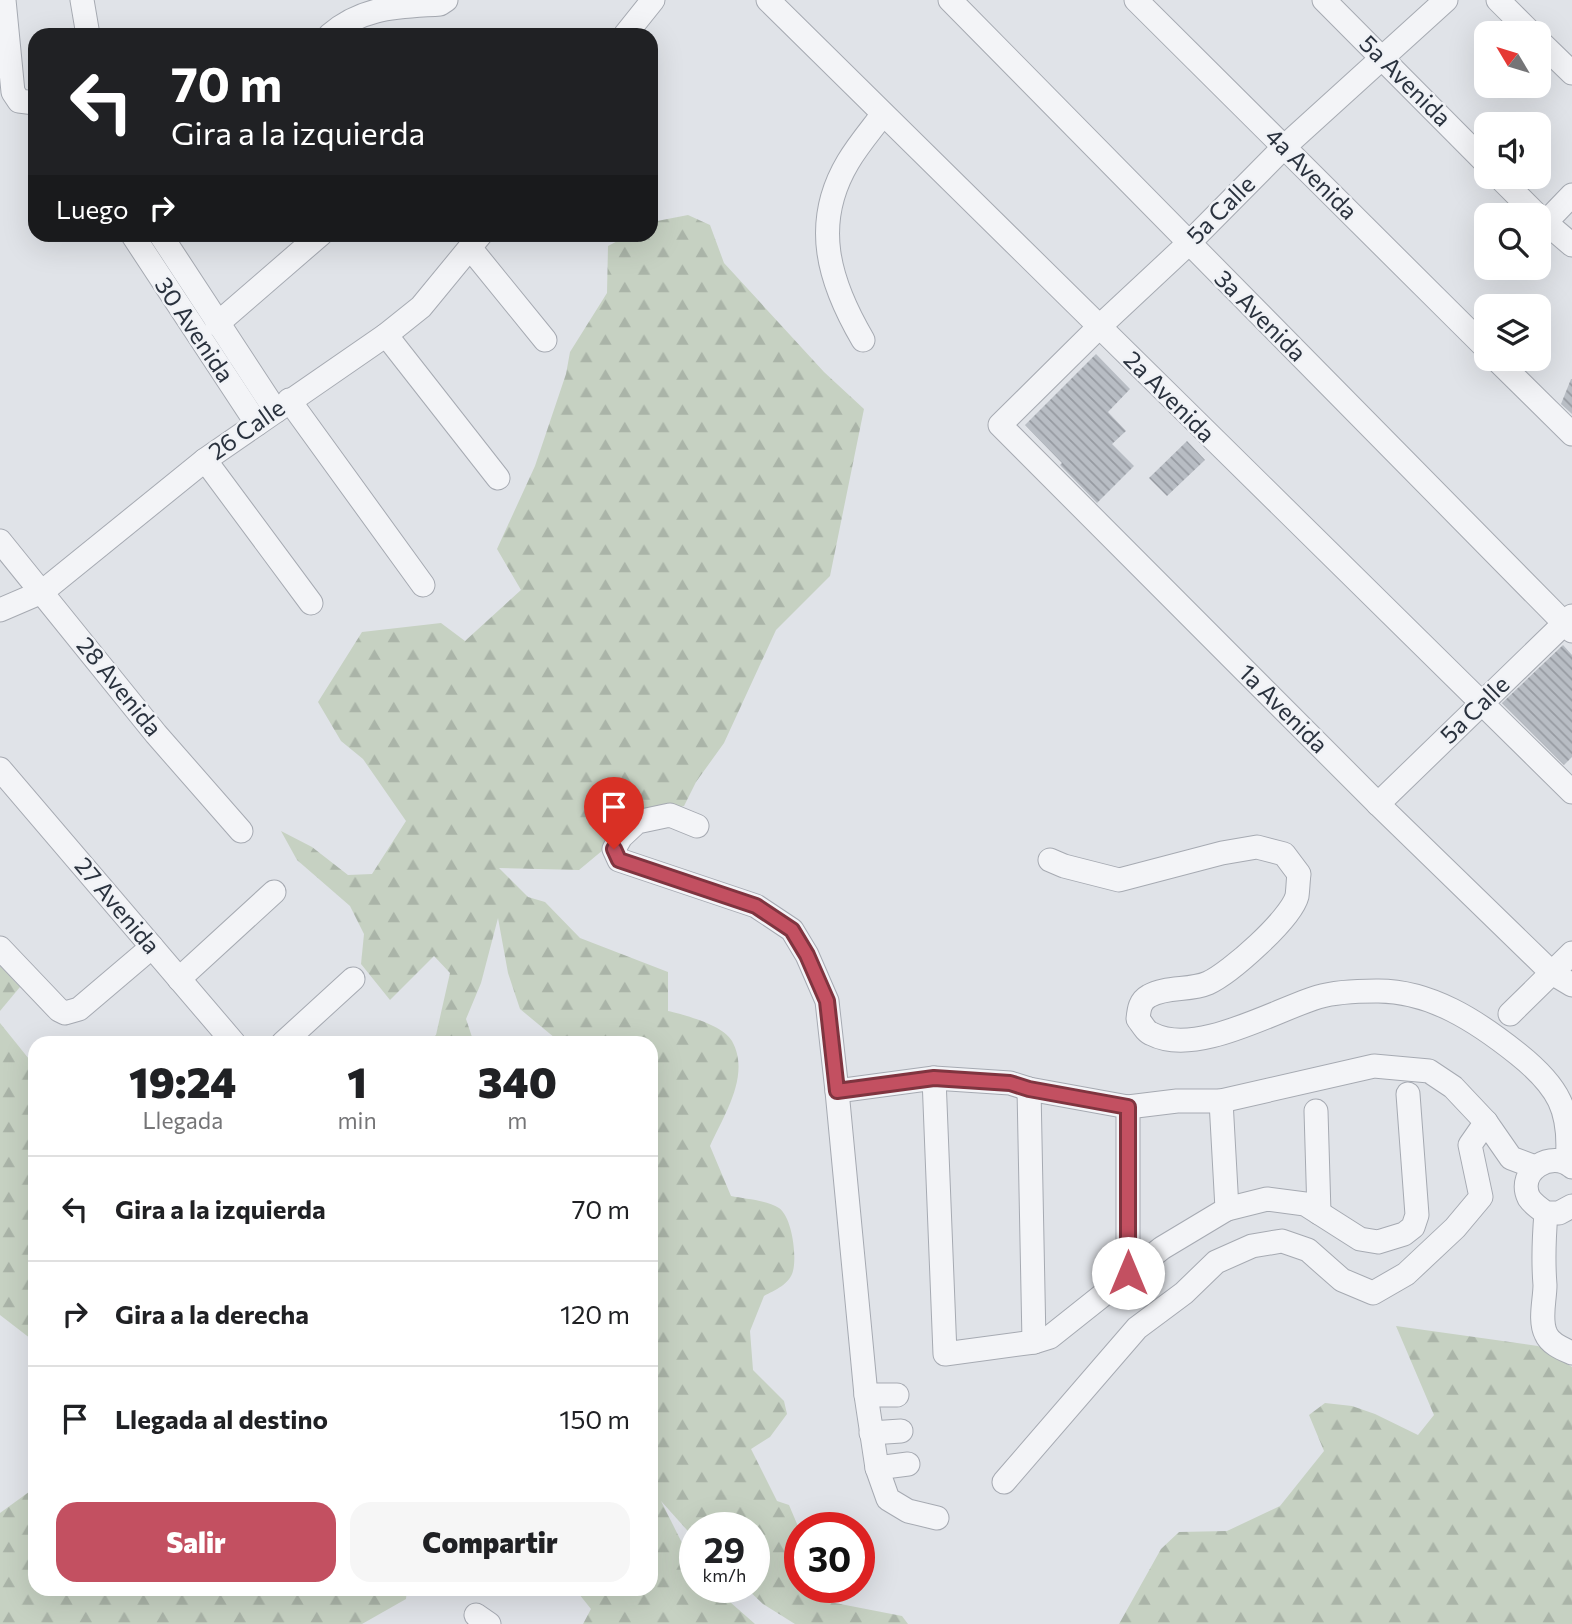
<!DOCTYPE html>
<html lang="es">
<head>
<meta charset="utf-8">
<style>
	:root { --surface:#fff; --page:#f6f6f6; --text:#202124; --muted:#757577; --line:#e0e0e0; --accent:#c35061 }
	body { margin:0; font-family:Commissioner,sans-serif; background:var(--page); color:var(--text); height:100vh; display:flex; flex-direction:column; font-size:26px; white-space:nowrap }
	* { box-sizing:border-box; margin:0 }
	p { font-size:23px; color:var(--muted) }
	.icon { flex:none; width:38px; height:38px; fill:none; stroke:currentColor; stroke-width:2; stroke-linecap:round; stroke-linejoin:round }
	.map { position:relative; flex:1; overflow:hidden }
	.details { position:absolute; left:28px; top:1036px; width:630px; height:560px; display:flex; flex-direction:column; background:var(--surface); border-radius:21px; box-shadow:0 7px 28px #0002 }
	.details>* { flex:none }
	.guide { position:absolute; left:28px; top:28px; width:630px; height:214px; border-radius:21px; box-shadow:0 7px 28px #0002; background:#202124; color:#fff; overflow:hidden }
	.needle { width:46px; rotate:308deg }
	.buttons { position:absolute; left:1474px; top:21px; display:grid; gap:14px }
	.buttons a { display:grid; place-items:center; width:77px; height:77px; border-radius:14px; background:var(--surface); box-shadow:0 7px 28px #0002; font-size:35px }
	.speed { position:absolute; left:679px; top:1512px; display:flex; gap:14px; font-size:35px; font-weight:700; text-align:center }
	.speed>* { display:grid; place-content:center; width:91px; height:91px; border-radius:50%; background:var(--surface); box-shadow:0 7px 28px #0002; line-height:1 }
	.speed small { font-size:18px; font-weight:400 }
	.speed .limit { border:10px solid #d22; background:#fff; color:#111 }
	.pin { position:absolute; display:grid; place-items:center; width:60px; height:60px; color:#fff; margin:-72px -30px; border-radius:50% 50% 50% 0; rotate:-45deg; box-shadow:0 0 7px #0007 }
	.pin .icon { rotate:45deg }
	.me { position:absolute; width:77px; margin:-38px; rotate:0deg; stroke-linejoin:round; filter:drop-shadow(0 0 5px #0008) }
	.turn { display:flex; align-items:center; gap:24px; height:147px; padding:0 28px; font-size:32px }
	.turn .icon { width:91px; height:91px; stroke-width:2.5 }
	.turn b { display:block; font-size:49px; line-height:60px }
	.then { display:flex; align-items:center; height:66px; padding:0 28px; background:#0003; gap:14px; font-size:26px }
	.eta { display:flex; justify-content:space-evenly; align-items:center; height:119px; text-align:center }
	.eta b { font-size:42px; font-weight:800; line-height:49px }
	.primary-button { display:flex; gap:14px; margin-top:auto; padding:14px 28px }
	.primary-button a { flex:1; height:80px; border-radius:21px; background:var(--accent); color:#fff; font-size:28px; font-weight:800; line-height:80px; text-align:center }
	.primary-button a+a { background:var(--page); color:var(--text) }
	ul { padding:0; list-style:none }
	li { display:flex; align-items:center; gap:21px; height:105px; padding:0 28px; border-top:2px solid var(--line) }
	li div { flex:1 }
	li b { display:block; font-size:26px }
	li em { font-style:normal }
	.map>svg:first-child { display:block }
	.forest { fill:url(#forest-firs) }
	.building { fill:url(#building-back-hatch) }
	.lines { fill:none; stroke-linecap:round; stroke-linejoin:round }
	.minor-casing { stroke:#a6aab2; stroke-width:25 }
	.minor { stroke:#f3f4f7; stroke-width:23 }
	.route-casing { stroke:#7f343f; stroke-width:18 }
	.route { stroke:#c35061; stroke-width:12 }
	.labels { text-anchor:middle; stroke-width:5; stroke-linejoin:round; paint-order:stroke }
	.street-label { font-size:24px; fill:#2a323e; stroke:#f0f2f6 }
</style>
</head>
<body>
<div class="map">
<svg width="1572" height="1624" viewBox="0 0 1572 1624">
	<defs>
		<pattern id="forest-firs" width="22" height="20" patternUnits="userSpaceOnUse" patternTransform="scale(1.75)"><rect width="22" height="20" fill="#c6d1c2"/><path d="M5 1l3.5 6h-7zM16 11l3.5 6h-7z" fill="#aab4a8"/></pattern>
		<pattern id="building-back-hatch" width="6" height="6" patternUnits="userSpaceOnUse" patternTransform="scale(1.75)"><rect width="6" height="6" fill="#b8bdc4"/><path d="M-1 5l2 2M0 0l6 6M5-1l2 2" fill="none" stroke="#969aa1"/></pattern>
	</defs>
	<rect width="100%" height="100%" fill="#e0e3e8"/>
	<g class="forest">
		<path d="M688,215L710,225L724,263L824,372L864,409L830,576L776,630L724,743L696,782L684,806L656,813L603,850L579,870L499,868L528,897L545,902L580,938L668,972V1011C685,1015 723,1025 732,1041C751,1075 724,1115 710,1146L731,1196C745,1199 767,1200 779,1208C792,1217 797,1256 793,1271C790,1284 775,1290 764,1296L750,1331L753,1370L784,1401L787,1414L770,1437L751,1449L777,1501L789,1505L800,1531V1587H823L830,1602L902,1616L908,1624H795L763,1604L745,1587H754V1528H695V1539L661,1501L695,1569V1587H713L755,1624H583L591,1609L575,1589H651V1043H561L520,1009L508,973L498,918L481,983L466,1019L474,1043H426L436,1035L450,973L434,956L390,1000L361,964L364,934L350,906L297,860L281,831L312,847L348,875L372,874L406,821L363,759L341,741L318,702L362,632L441,623L465,641L521,590L497,549L535,466L566,374L570,352L607,293L608,246L629,235L651,234L652,222Z"/>
		<path d="M0,966L20,987L0,1011Z"/>
		<path d="M0,1023L29,1059L35,1058V1342L0,1315Z"/>
		<path d="M1396,1326L1538,1346L1572,1367V1624H1119L1161,1549L1179,1532L1227,1531L1280,1506L1324,1451L1309,1415L1325,1403L1352,1406L1375,1414L1418,1435L1434,1415Z"/>
		<path d="M33,1489L35,1589H407L406,1599L362,1624H0V1513Z"/>
	</g>
	<g class="building">
		<path d="M1096,354L1130,389L1108,412L1126,431L1112,444L1134,466L1097,503L1060,465L1062,463L1025,425Z"/>
		<path d="M1571,379H1572V414L1561,404Z"/>
		<path d="M1187,441L1205,460L1167,496L1149,478Z"/>
		<path d="M1563,645L1572,655V757L1564,765L1502,703Z"/>
	</g>
	<g class="lines">
		<g class="minor-casing">
			<g id="minor">
				<path d="M4,0L13,92L19,101L35,103"/>
				<path d="M82,0L88,35"/>
				<path d="M768,0L1572,792"/>
				<path d="M950,0L1572,631"/>
				<path d="M1136,0L1486,348"/>
				<path d="M1324,0L1486,163"/>
				<path d="M1446,0L1284,147L1189,243L1099,327L1000,425L1378,804L1552,973L1572,985"/>
				<path d="M1498,0L1531,33"/>
				<path d="M330,35C363,6 399,7 440,4L446,0"/>
				<path d="M625,35L653,0"/>
				<path d="M1538,40L1572,73"/>
				<path d="M1499,177L1537,215"/>
				<path d="M1538,216L1572,245"/>
				<path d="M1545,223L1572,195"/>
				<path d="M132,234L257,424"/>
				<path d="M160,234L276,411"/>
				<path d="M471,249L545,340"/>
				<path d="M217,324L321,234"/>
				<path d="M386,335L498,478"/>
				<path d="M863,340C829,282 811,224 848,162C858,145 871,130 883,114"/>
				<path d="M1496,359L1572,434"/>
				<path d="M289,400L423,585"/>
				<path d="M205,460L311,603"/>
				<path d="M0,541L156,734L241,831"/>
				<path d="M0,610L42,592L205,460L386,335L421,307L481,234"/>
				<path d="M0,769L234,1043"/>
				<path d="M1378,804L1572,616"/>
				<path d="M697,826L670,815L637,822L621,837L614,849L619,860L756,906L792,930L807,955L827,1001L837,1091L934,1078L1010,1083L1029,1089L1128,1107L1177,1101H1221L1374,1066L1429,1071L1453,1087L1486,1122L1511,1158L1535,1167"/>
				<path d="M1050,860L1064,866L1119,880L1222,853L1257,847L1284,854L1299,874C1298,881 1298,889 1297,896C1291,919 1230,973 1208,983C1190,991 1166,986 1149,996C1140,1001 1139,1009 1138,1019C1142,1024 1146,1032 1152,1034C1196,1057 1275,1010 1318,997C1335,992 1358,991 1376,991C1430,990 1478,1022 1518,1054C1558,1086 1572,1110 1567,1163"/>
				<path d="M0,948L59,1010L65,1013L79,1009L152,947"/>
				<path d="M179,979L274,892"/>
				<path d="M1510,1014L1572,953"/>
				<path d="M283,1043L353,979"/>
				<path d="M934,1078L945,1354L1034,1342L1050,1337L1162,1248L1227,1209L1221,1101"/>
				<path d="M1029,1089L1034,1342"/>
				<path d="M837,1091L866,1395L877,1468L888,1499L908,1511L937,1518"/>
				<path d="M1316,1111L1319,1213"/>
				<path d="M1572,1167C1552,1149 1516,1171 1529,1198C1533,1204 1540,1209 1546,1213H1559L1572,1206"/>
				<path d="M1227,1209L1267,1199L1305,1204L1360,1239L1378,1242L1404,1234L1413,1227L1417,1215L1408,1094"/>
				<path d="M1546,1213C1544,1237 1543,1261 1545,1285C1545,1300 1539,1320 1546,1334C1550,1344 1563,1349 1572,1353"/>
				<path d="M1128,1273V1107"/>
				<path d="M866,1395H897"/>
				<path d="M871,1433L901,1431"/>
				<path d="M877,1468L908,1464"/>
				<path d="M1004,1482L1137,1328L1184,1293L1216,1262L1252,1246L1282,1241L1308,1250L1342,1280L1373,1293L1406,1274L1455,1228L1481,1197L1470,1145L1486,1122"/>
				<path d="M476,1615L489,1624"/>
			</g>
		</g>
		<use href="#minor" class="minor"/>
	</g>
	<g class="lines">
		<g class="route-casing">
			<path id="route" d="M614,849L619,860L756,906L792,930L807,955L827,1001L837,1091L934,1078L1010,1083L1029,1089L1128,1107V1273"/>
		</g>
		<use href="#route" class="route"/>
	</g>
	<g class="labels">
		<g class="street-label">
			<text transform="translate(1405 81) rotate(45)" y="8">5a Avenida</text>
			<text transform="translate(1311 174) rotate(45)" y="8">4a Avenida</text>
			<text transform="translate(1221 210) rotate(-45)" y="8">5a Calle</text>
			<text transform="translate(1260 316) rotate(45)" y="8">3a Avenida</text>
			<text transform="translate(194 330) rotate(56)" y="8">30 Avenida</text>
			<text transform="translate(1169 397) rotate(45)" y="8">2a Avenida</text>
			<text transform="translate(247 430) rotate(-35)" y="8">26 Calle</text>
			<text transform="translate(119 687) rotate(51)" y="8">28 Avenida</text>
			<text transform="translate(1283 709) rotate(45)" y="8">1a Avenida</text>
			<text transform="translate(1475 710) rotate(-44)" y="8">5a Calle</text>
			<text transform="translate(117 906) rotate(50)" y="8">27 Avenida</text>
		</g>
	</g>
</svg>
<div class="buttons">
<a><svg class="needle" viewBox="-14 -14 28 28"><path d="M0-13l5 13h-10z" fill="#e53935"/><path d="M0 13l5-13h-10z" fill="#757577"/></svg></a>
<a><svg class="icon" aria-label="sound" viewBox="0 0 24 24"><path d="M4 9h4l5-4v14l-5-4H4zM17 9q2 3 0 6"/></svg></a>
<a><svg class="icon" aria-label="search" viewBox="0 0 24 24"><circle cx="10" cy="10" r="6"/><path d="M15 15l6 6"/></svg></a>
<a><svg class="icon" aria-label="layers" viewBox="0 0 24 24"><path d="M12 4l9 5-9 5-9-5zM3 14l9 5 9-5"/></svg></a>
</div>
<div class="speed"><div>29<small>km/h</small></div><div class="limit">30</div></div>
<div class="pin" style="left:614px;top:849px;background:#d93025"><svg class="icon" aria-label="arrive" viewBox="0 0 24 24"><path d="M6 21V4h12l-3 4 3 4H6"/></svg></div>
<svg class="me" style="left:1128px;top:1273px" viewBox="-20 -20 40 40"><circle r="19" fill="#fff"/><path d="M0-13L10 11 0 6-10 11z" fill="#c35061"/></svg>
<div class="guide">
<div class="turn"><svg class="icon" aria-label="left" viewBox="0 0 24 24"><path d="M17 20v-9H6M10 6l-5 5 5 5"/></svg><div><b>70 m</b>Gira a la izquierda</div></div>
<div class="then">Luego<svg class="icon" aria-label="right" viewBox="0 0 24 24"><path d="M7 20v-9h11M14 6l5 5-5 5"/></svg></div>
</div>
<section class="details">
<div class="eta">
<div><b>19:24</b><p>Llegada</p></div>
<div><b>1</b><p>min</p></div>
<div><b>340</b><p>m</p></div>
</div>
<ul>
<li><svg class="icon" aria-label="left" viewBox="0 0 24 24"><path d="M17 20v-9H6M10 6l-5 5 5 5"/></svg><div><b>Gira a la izquierda</b></div><em>70 m</em></li>
<li><svg class="icon" aria-label="right" viewBox="0 0 24 24"><path d="M7 20v-9h11M14 6l5 5-5 5"/></svg><div><b>Gira a la derecha</b></div><em>120 m</em></li>
<li><svg class="icon" aria-label="arrive" viewBox="0 0 24 24"><path d="M6 21V4h12l-3 4 3 4H6"/></svg><div><b>Llegada al destino</b></div><em>150 m</em></li>
</ul>
<div class="primary-button"><a>Salir</a><a>Compartir</a></div>
</section>
</div>
</body>
</html>
